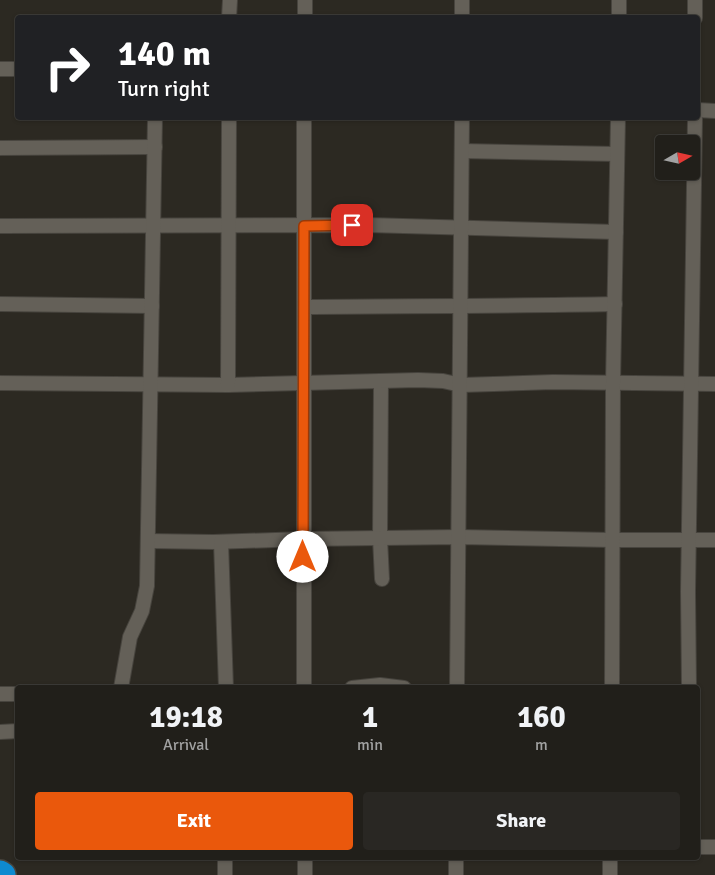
<!DOCTYPE html>
<html lang="en">
<head>
<meta charset="utf-8">
<style>
	:root { --surface:#211f1a; --page:#292723; --text:#f1f3f6; --muted:#a2a2a2; --line:#3e3d39; --accent:#ea580c }
	body { margin:0; font-family:Signika,sans-serif; background:var(--page); color:var(--text); height:100vh; display:flex; flex-direction:column; font-size:19px; white-space:nowrap }
	* { box-sizing:border-box; margin:0 }
	p { font-size:16px; color:var(--muted) }
	.icon { flex:none; width:28px; height:28px; fill:none; stroke:currentColor; stroke-width:2; stroke-linecap:round; stroke-linejoin:round }
	.map { position:relative; flex:1; overflow:hidden }
	.panel { position:absolute; left:15px; top:685px; width:685px; height:175px; display:flex; flex-direction:column; background:var(--surface); border-radius:5px; box-shadow:0 1px 4px #0004,0 0 0 1px var(--line) }
	.panel>* { flex:none }
	.guide { position:absolute; left:15px; top:15px; width:685px; height:105px; border-radius:5px; box-shadow:0 1px 4px #0004,0 0 0 1px var(--line); background:#202124; color:#fff; overflow:hidden }
	.needle { width:32px; rotate:81deg }
	.buttons { position:absolute; left:655px; top:135px; display:grid; gap:10px }
	.buttons a { display:grid; place-items:center; width:45px; height:45px; border-radius:5px; background:var(--surface); box-shadow:0 1px 4px #0004,0 0 0 1px var(--line); font-size:25px }
	.pin { position:absolute; display:grid; place-items:center; width:42px; height:42px; color:#fff; margin:-21px; border-radius:10px; box-shadow:0 2px 8px #0006 }
	.me { position:absolute; width:55px; margin:-28px; rotate:0deg; stroke-linejoin:round; filter:drop-shadow(0 0 4px #0008) }
	.turn { display:flex; align-items:center; gap:18px; height:105px; padding:0 20px; font-size:22px }
	.turn .icon { width:65px; height:65px; stroke-width:2.5 }
	.turn b { display:block; font-size:35px; line-height:42px }
	.eta { display:flex; justify-content:space-evenly; align-items:center; height:85px; text-align:center }
	.eta b { font-size:30px; font-weight:800; line-height:35px }
	.cta { display:flex; gap:10px; margin-top:auto; padding:10px 20px }
	.cta a { flex:1; height:58px; border-radius:5px; background:var(--accent); color:#fff; font-size:20px; font-weight:800; line-height:58px; text-align:center }
	.cta a+a { background:var(--page); color:var(--text) }
	.map>svg:first-child { display:block }
	.lines { fill:none; stroke-linecap:round; stroke-linejoin:round }
	.street-casing { stroke:#47443e; stroke-width:16 }
	.highway-casing { stroke:#47443e; stroke-width:28 }
	.street { stroke:#646058; stroke-width:14 }
	.highway { stroke:#0e8ad0; stroke-width:25 }
	.route-casing { stroke:#983908; stroke-width:12 }
	.route { stroke:#ea580c; stroke-width:9 }
</style>
</head>
<body>
<div class="map">
<svg width="715" height="875" viewBox="0 0 715 875">
	<rect width="100%" height="100%" fill="#2c2922"/>
	<g class="lines">
		<g class="street-casing">
			<g id="street">
				<path d="M462,0V18"/>
				<path d="M619,0V18"/>
				<path d="M229,18L230,0"/>
				<path d="M305,18V0"/>
				<path d="M695,18V0"/>
				<path d="M0,69H18"/>
				<path d="M698,110L715,111"/>
				<path d="M0,148L155,147"/>
				<path d="M462,151L617,154"/>
				<path d="M0,226L368,225L616,232"/>
				<path d="M0,304L152,306"/>
				<path d="M304,307C407,306 511,306 615,304"/>
				<path d="M381,381L380,538L382,579"/>
				<path d="M0,383L228,385L418,380L443,381L461,385L553,382L715,384"/>
				<path d="M228,385L229,118"/>
				<path d="M148,541L213,542L303,539L459,537L612,540H715"/>
				<path d="M221,542L226,688"/>
				<path d="M121,688L130,637L142,611L147,586L155,118"/>
				<path d="M304,688V118"/>
				<path d="M352,688L380,685L404,688"/>
				<path d="M457,688L462,118"/>
				<path d="M612,688L613,384L618,118"/>
				<path d="M689,688L688,592L695,118"/>
				<path d="M0,694H18"/>
				<path d="M0,732L18,731"/>
				<path d="M698,847H715"/>
				<path d="M305,858V875"/>
				<path d="M225,875V858"/>
				<path d="M456,875V858"/>
				<path d="M610,875V858"/>
			</g>
		</g>
		<g class="highway-casing">
			<path id="highway" d="M0,873L3,875"/>
		</g>
		<use href="#street" class="street"/>
		<use href="#highway" class="highway"/>
	</g>
	<g class="lines">
		<g class="route-casing">
			<path id="route" d="M303,557L304,226L352,225"/>
		</g>
		<use href="#route" class="route"/>
	</g>
</svg>
<div class="buttons">
<a><svg class="needle" viewBox="-14 -14 28 28"><path d="M0-13l5 13h-10z" fill="#e53935"/><path d="M0 13l5-13h-10z" fill="#a2a2a2"/></svg></a>
</div>
<div class="pin" style="left:352px;top:225px;background:#d93025"><svg class="icon" aria-label="arrive" viewBox="0 0 24 24"><path d="M6 21V4h12l-3 4 3 4H6"/></svg></div>
<svg class="me" style="left:303px;top:557px" viewBox="-20 -20 40 40"><circle r="19" fill="#fff"/><path d="M0-13L10 11 0 6-10 11z" fill="#ea580c"/></svg>
<div class="guide">
<div class="turn"><svg class="icon" aria-label="right" viewBox="0 0 24 24"><path d="M7 20v-9h11M14 6l5 5-5 5"/></svg><div><b>140 m</b>Turn right</div></div>
</div>
<section class="panel">
<div class="eta">
<div><b>19:18</b><p>Arrival</p></div>
<div><b>1</b><p>min</p></div>
<div><b>160</b><p>m</p></div>
</div>
<div class="cta"><a>Exit</a><a>Share</a></div>
</section>
</div>
</body>
</html>
